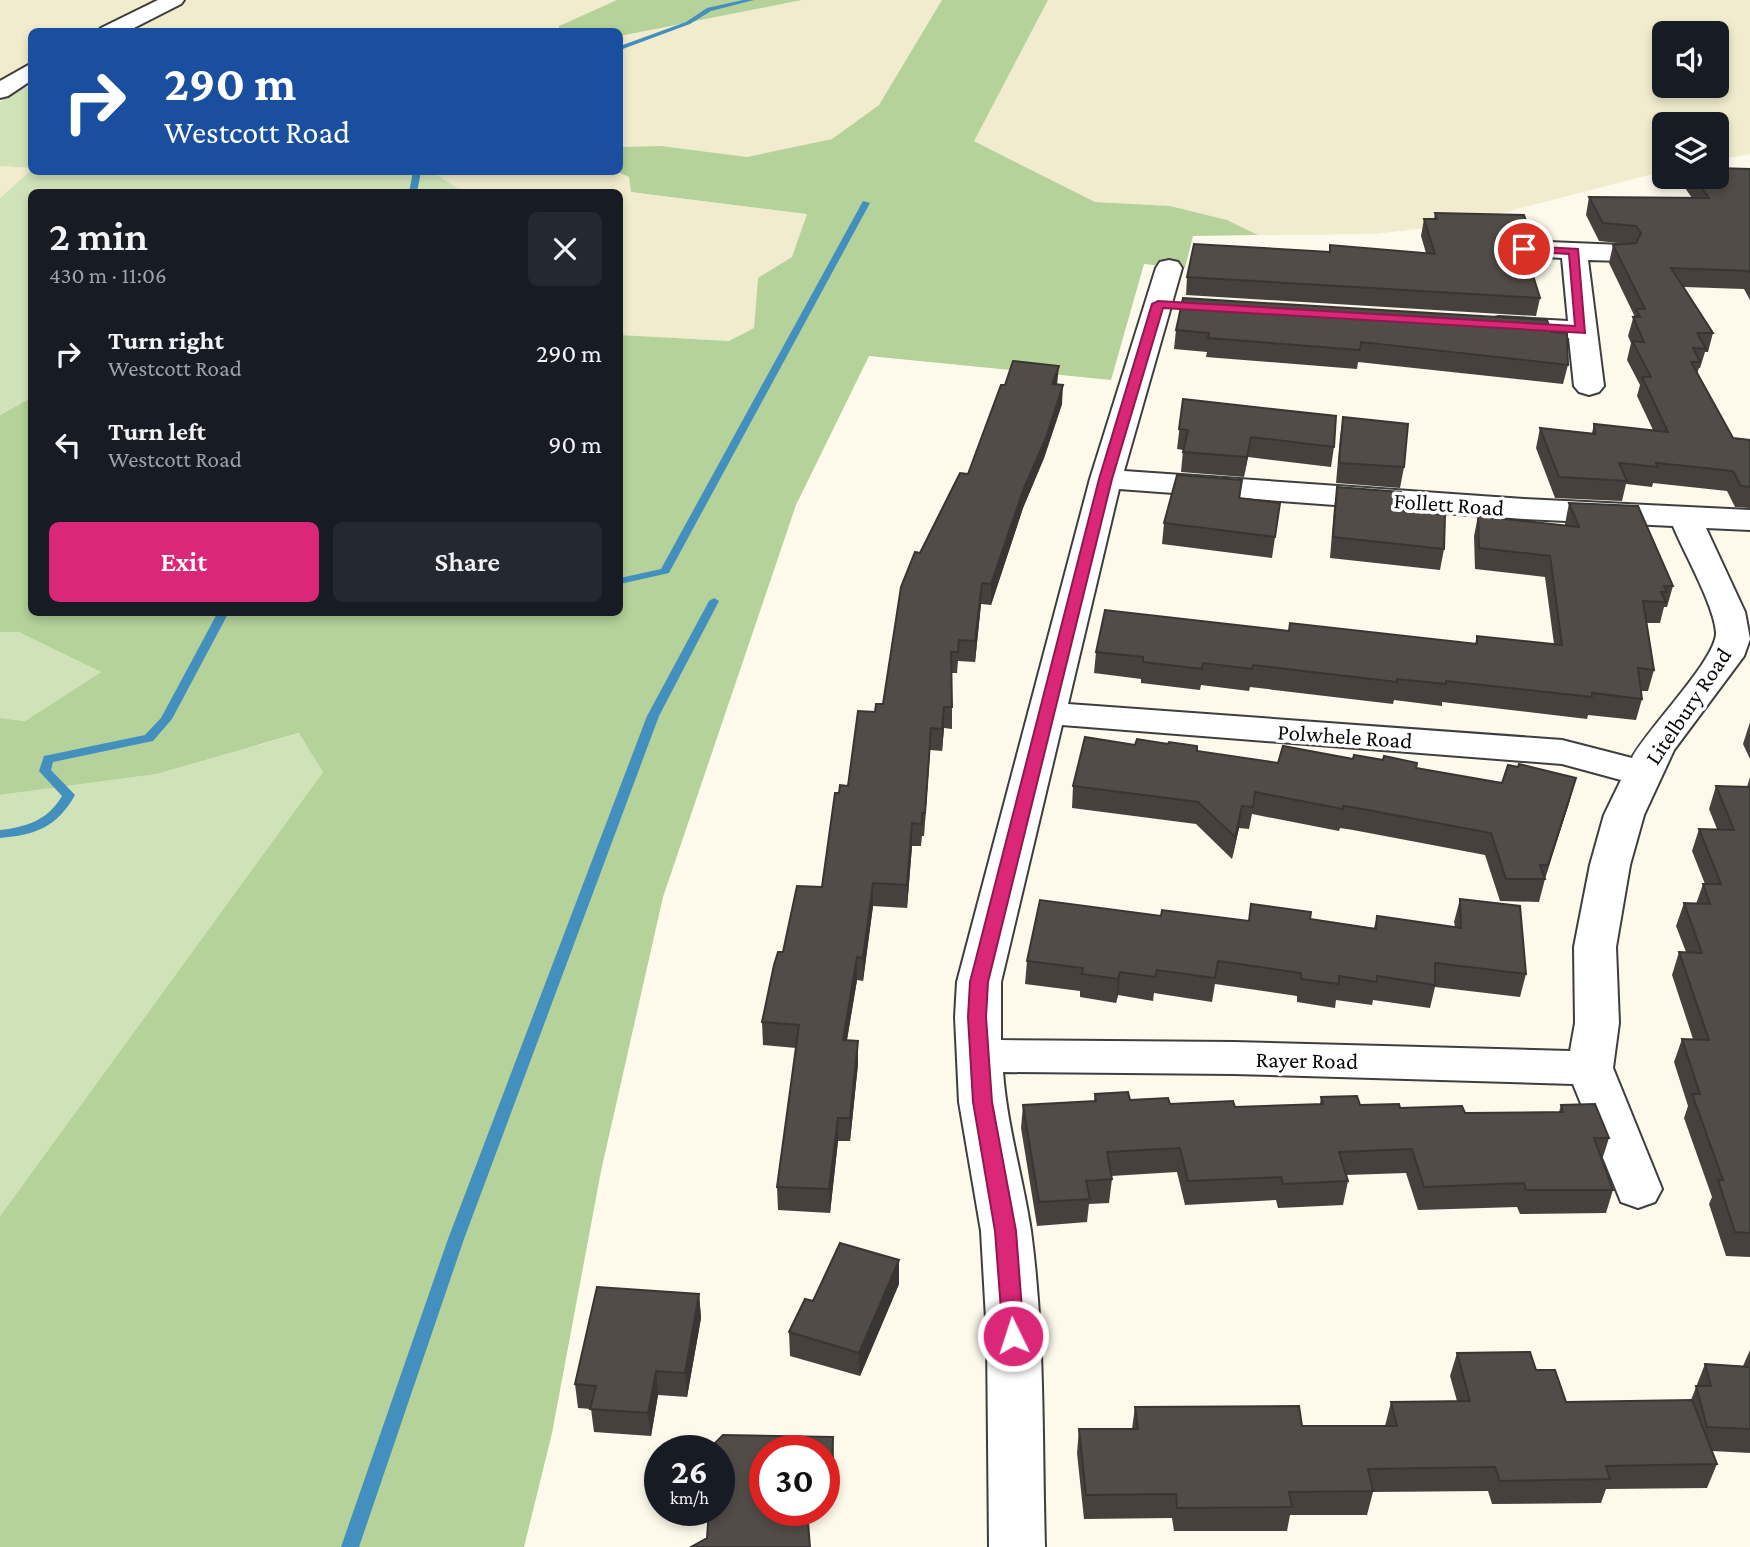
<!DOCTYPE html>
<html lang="en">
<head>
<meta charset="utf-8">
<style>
	:root { --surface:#171b24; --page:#242831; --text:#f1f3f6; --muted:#9ea1a6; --accent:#db2777 }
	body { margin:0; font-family:"Crimson Pro",serif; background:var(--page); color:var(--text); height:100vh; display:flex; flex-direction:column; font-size:26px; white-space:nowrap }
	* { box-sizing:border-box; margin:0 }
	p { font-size:23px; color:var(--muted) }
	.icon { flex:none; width:38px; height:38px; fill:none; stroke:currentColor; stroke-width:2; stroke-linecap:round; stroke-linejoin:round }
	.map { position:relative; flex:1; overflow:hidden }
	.drawer { position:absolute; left:28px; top:189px; width:595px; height:427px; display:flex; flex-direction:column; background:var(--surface); border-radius:10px; box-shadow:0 4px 10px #0003 }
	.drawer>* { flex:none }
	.guide { position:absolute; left:28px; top:28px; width:595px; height:147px; border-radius:10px; box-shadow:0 4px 10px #0003; background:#1a4fa0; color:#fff; overflow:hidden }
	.tools { position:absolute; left:1652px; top:21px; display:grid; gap:14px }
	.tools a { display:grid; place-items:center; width:77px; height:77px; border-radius:10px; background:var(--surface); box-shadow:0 4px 10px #0003; font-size:35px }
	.speed { position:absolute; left:644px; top:1435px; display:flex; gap:14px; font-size:35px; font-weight:700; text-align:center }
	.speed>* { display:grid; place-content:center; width:91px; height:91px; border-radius:50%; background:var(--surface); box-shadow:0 4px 10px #0003; line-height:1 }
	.speed small { font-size:18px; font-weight:400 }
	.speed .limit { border:10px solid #d22; background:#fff; color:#111 }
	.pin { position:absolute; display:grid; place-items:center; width:60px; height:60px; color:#fff; margin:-30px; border:4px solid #fff; border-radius:50%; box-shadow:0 2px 7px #0007 }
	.me { position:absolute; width:77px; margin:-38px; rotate:356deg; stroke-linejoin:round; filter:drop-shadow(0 0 5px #0008) }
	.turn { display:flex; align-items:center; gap:24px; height:147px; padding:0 21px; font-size:32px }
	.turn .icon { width:91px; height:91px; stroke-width:2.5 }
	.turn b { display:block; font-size:49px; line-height:60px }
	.round { display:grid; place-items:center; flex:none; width:74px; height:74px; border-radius:10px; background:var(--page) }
	.headline { display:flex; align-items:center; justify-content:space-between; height:119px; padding:0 21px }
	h1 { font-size:42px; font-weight:600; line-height:52px }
	.action { display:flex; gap:14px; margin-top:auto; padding:14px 21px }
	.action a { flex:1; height:80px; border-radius:10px; background:var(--accent); color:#fff; font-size:28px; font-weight:600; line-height:80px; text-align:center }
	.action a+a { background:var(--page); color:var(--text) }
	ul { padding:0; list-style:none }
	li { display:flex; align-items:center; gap:21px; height:91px; padding:0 21px }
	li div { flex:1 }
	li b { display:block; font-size:26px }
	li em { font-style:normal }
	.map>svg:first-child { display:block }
	.farmland { fill:#f0eccd; fill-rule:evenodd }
	.green { fill:#d0e3b8 }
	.forest { fill:#b4d299 }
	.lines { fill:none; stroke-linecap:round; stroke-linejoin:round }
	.stream { fill:#4390bf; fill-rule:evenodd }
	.street-casing { stroke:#3e3e3e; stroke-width:4 }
	.street { fill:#fff; fill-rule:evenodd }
	.wall { fill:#47413e }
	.shaded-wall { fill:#393532 }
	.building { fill:#524c48; stroke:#393532; stroke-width:2 }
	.route { fill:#db2777; stroke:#8e194d; stroke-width:2 }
	.labels { text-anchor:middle; stroke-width:7; stroke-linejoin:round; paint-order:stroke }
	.street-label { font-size:23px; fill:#0b0b0b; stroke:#fff }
</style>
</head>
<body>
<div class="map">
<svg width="1750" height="1547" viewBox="0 0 1750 1547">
	<rect width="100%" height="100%" fill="#fdf9eb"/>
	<g class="farmland">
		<path d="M0,0H162L93,31L32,32L31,64L0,84Z"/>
		<path d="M187,0H617L559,26V31L123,32Z"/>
		<path d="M802,0H942L879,105L832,139L747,157L661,146L620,147V36Z"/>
		<path d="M1048,0H1750V154L1717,160V124H1664V171L1459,224L1374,234L1258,235L1227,220L1170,206L1095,202L973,140ZM1664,33H1717V86H1664Z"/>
		<path d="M0,166L31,168V170L0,198Z"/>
		<path d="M433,172H618L629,177L631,192L807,214L792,257L758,278L754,328L729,341L620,335V192H463Z"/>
	</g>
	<g class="green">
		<path d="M22,86L31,88V168L0,166V102Z"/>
		<path d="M31,170L433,172L463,192H32L31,398L0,415V198Z"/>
		<path d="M19,631L101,672L25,721L0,718V632Z"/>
		<path d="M300,733L323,772L0,1216V795L157,774Z"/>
	</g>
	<g class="forest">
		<path d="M617,0H802L620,36V32L559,31V26Z"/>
		<path d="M942,0H1048L974,141L1095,202L1170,206L1227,220L1258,235L1193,236L1185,268L1144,264L1111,380L869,356L796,505L663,897L601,1171L552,1433L524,1547H0V1216L323,772L299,733L157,774L0,795V718L25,721L101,672L19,632H0V415L31,398L32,612H620V335L729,341L754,328L758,278L792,257L807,214L631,192L629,177L618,172L620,147L661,146L747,157L832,139L879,105Z"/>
	</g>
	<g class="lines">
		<g class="stream">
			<path d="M743,0H754L711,11L690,24L620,50V46L686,22L707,8Z"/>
			<path d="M413,172H421L417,192H409Z"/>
			<path d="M863,201L870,203L670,571L669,573L620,584V578L661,569Z"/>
			<path d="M714,598L719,601L659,716L464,1239L359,1547H341L448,1239L647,716L709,601Z"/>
			<path d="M218,612H229L172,719L153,741L53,762L51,770L75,795C57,827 36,835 0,838V830C27,827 48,820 62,796L39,771L44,756L145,735L161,718Z"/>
		</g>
		<g class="street-casing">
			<g id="street">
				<path d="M158,0H184L181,4L126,32H98L101,28Z"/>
				<path d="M32,63V80L8,96L0,98V81Z"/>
				<path d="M1524,241L1622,245L1631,247L1635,253L1631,259L1622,261L1588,260L1604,386L1599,392L1589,395L1579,392L1574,386L1569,338L1499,333L1489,331L1485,325L1489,319L1499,317L1568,321L1562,258L1515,255L1511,249L1515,243Z"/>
				<path d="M1169,260L1178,262L1182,268L1124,471L1524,499L1750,510V530L1706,528L1745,612L1750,639L1744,656L1674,750L1644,815L1630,865L1616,947L1619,1023L1613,1068L1662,1189L1655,1202L1638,1208L1621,1202L1573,1084L1234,1074L1003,1072C1007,1126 1023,1178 1031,1231C1045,1335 1042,1442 1045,1547H989L987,1336L981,1231L959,1102L955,1017L957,982L1090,479L1156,268L1160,262ZM1119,489L1524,519L1673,526C1684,553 1714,605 1716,632C1718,658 1647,729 1632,758L1562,740L1068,704ZM1062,725L1562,764L1621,780L1604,815L1590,865L1574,947L1575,1023L1570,1051L1234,1042L1001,1040V982Z"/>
			</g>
		</g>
		<use href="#street" class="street"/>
	</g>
	<g class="wall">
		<path d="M1750,169V300L1744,289L1684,287L1713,333L1708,352H1705L1700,368H1699L1697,374L1733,438L1750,440V508L1735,507L1727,491L1653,483L1652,487L1626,484L1622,501L1555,498L1536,448L1540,428L1592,433L1594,424L1653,430L1637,396L1640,385L1627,360L1631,343L1628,336L1634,315L1609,263L1613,245L1627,244L1599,241L1586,215L1589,197L1692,198L1683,185L1685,177H1717Z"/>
		<path d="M1435,213L1526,221L1522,239L1519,240L1535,254L1531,270L1540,298L1536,316L1186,295L1187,277L1426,253L1421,236L1424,219H1434Z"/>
		<path d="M1176,330L1551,332L1568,365L1563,384L1358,362L1357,369L1206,357L1207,352L1174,349Z"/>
		<path d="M1057,384L1062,404L1044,458L1023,508L991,605L981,604L975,662L958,661L957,673H952V729L944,728L942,751L930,750L924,836H922L921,846H912L907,908L873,906L863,981L857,980L847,1040L858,1041V1064L850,1141H838L830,1213L778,1210L777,1187L796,1048L763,1045L762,1022L783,952L822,887L839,793L848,786L875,712L883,704L920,553L968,474Z"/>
		<path d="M1183,399L1334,447L1331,467L1248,457L1244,477L1181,472L1183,450L1177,449Z"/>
		<path d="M1343,417L1404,467L1400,488L1336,483L1340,437Z"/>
		<path d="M1242,480L1240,498L1280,503L1272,558L1162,544L1164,523Z"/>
		<path d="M1337,487L1399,510L1444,549L1440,570L1330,558L1334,508Z"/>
		<path d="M1569,503L1673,586L1667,607H1664L1660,623H1647L1654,670L1648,691H1641L1642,699L1636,720L1588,715L1587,719L1442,702V706L1394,700L1393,704L1250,687L1249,691L1201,685L1200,690L1141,683V679L1094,673L1096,652L1288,631L1475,644L1477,636L1554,644L1545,577L1475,569L1474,536L1478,516L1565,526V524Z"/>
		<path d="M1750,722V759L1743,744Z"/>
		<path d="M1135,745L1197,751L1278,763L1353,759L1416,768L1570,800L1545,879L1539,902L1500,901L1485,855L1353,830L1340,828L1339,831L1252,814L1249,829L1239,828L1232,859L1196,824L1072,808L1073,786Z"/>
		<path d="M1750,777V1257L1726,1256L1709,1204L1712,1197L1684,1118L1688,1106L1674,1062L1682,1039H1693L1672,975L1679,952H1686L1676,926L1684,903L1696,904L1703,884H1705L1692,851L1699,829H1717L1709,809L1716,786L1747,787Z"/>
		<path d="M1460,899L1526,974L1520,997L1435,987L1430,1008L1373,1000L1372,1005L1336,1000L1335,1008L1297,1002V996L1215,984L1212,1002L1154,993L1153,1001L1118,995L1116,1003L1080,997V991L1025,984L1027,961L1161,916L1249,921L1310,919L1374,928L1377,916L1455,927L1454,922Z"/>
		<path d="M1095,1094L1130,1100L1170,1104L1235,1107L1320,1104L1321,1097L1360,1105L1465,1113L1559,1112L1561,1105L1609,1138L1602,1160L1613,1190L1606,1213L1520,1214L1517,1207L1418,1210L1406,1173L1346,1175L1348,1181L1343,1205L1278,1208L1276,1200L1185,1205L1177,1172L1111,1176L1112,1179L1109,1203L1089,1204L1087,1222L1037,1226L1021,1128L1023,1105L1094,1101Z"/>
		<path d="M899,1284L860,1376L790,1356L789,1332L813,1301Z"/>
		<path d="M699,1294L701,1318L687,1397L658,1395L651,1436L594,1432L591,1409L578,1408L575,1384Z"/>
		<path d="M1750,1350V1453L1712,1451L1717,1464L1707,1488L1606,1489L1601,1503L1492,1504L1488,1491L1373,1492L1367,1515H1290L1287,1531H1174L1172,1518L1084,1519L1077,1453L1079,1429H1132L1135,1407L1302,1426H1385L1391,1402L1457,1401L1450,1376L1457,1353L1536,1370L1566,1402L1691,1400L1705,1364L1743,1366Z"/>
		<path d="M723,1435L833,1437L832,1493H824V1451H765V1510H807L810,1547H691L707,1538L709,1510H719V1451H707Z"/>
	</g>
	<g class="shaded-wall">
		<path d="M1526,221L1522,239L1513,242L1512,233L1516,224Z"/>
		<path d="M1059,366L1057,385L1052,384Z"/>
		<path d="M1063,385L1062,404L1044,458L1023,508L991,605V584L1024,488Z"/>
		<path d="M1251,437L1248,457L1244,477L1247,457Z"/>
		<path d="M982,583L981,604L975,662V641Z"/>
		<path d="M944,707V728L942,751V729Z"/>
		<path d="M931,728L930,750L924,836L925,813Z"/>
		<path d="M1576,778L1570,800L1544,879L1548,865Z"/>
		<path d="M1242,806L1239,828L1232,859L1235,837Z"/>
		<path d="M912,823V846L907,908V885Z"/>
		<path d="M873,883V906L863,981V958Z"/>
		<path d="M857,957V980L843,1063V1040Z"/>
		<path d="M1120,972L1118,995L1116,1003L1118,979Z"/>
		<path d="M858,1041V1064L850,1141V1118Z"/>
		<path d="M838,1118V1141L830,1213L829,1189Z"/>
		<path d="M899,1260V1284L860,1376L859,1353Z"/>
		<path d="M699,1294L701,1318L687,1397L685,1373Z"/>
		<path d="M656,1371L658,1395L651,1436L648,1413Z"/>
		<path d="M833,1437L834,1461L832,1493V1469Z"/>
	</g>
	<g class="building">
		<path d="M1717,168L1750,169V273L1749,271L1671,268L1713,333H1697L1706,349L1693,348L1700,362H1691L1733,438L1750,440V487L1741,486L1733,471L1656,463L1657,467L1619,463L1627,481L1559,477L1540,428L1595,434L1594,424L1668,432L1642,377H1651L1632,341L1644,342L1633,317H1640L1636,309H1645L1613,245L1636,243L1641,233L1636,226L1603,223L1589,197L1709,198L1694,177H1717Z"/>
		<path d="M1435,213L1524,215L1526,221L1516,224L1512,233L1518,240H1531L1535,254L1526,253L1540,298L1187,277L1194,244L1330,252V245L1435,254L1424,219H1437Z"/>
		<path d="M1183,298L1547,320L1551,332L1567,333L1568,365L1361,342L1360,350L1208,338L1209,333L1176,330Z"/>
		<path d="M1013,361L1059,366L1052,384L1063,385L1046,438L1024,488L991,584L982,583L975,641L959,640L958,652H951L952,707H944L942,729L931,728L925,813H922V824L912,823L907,885L873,883L863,958L857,957L843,1040L858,1041L850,1118H838L829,1189L777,1187L799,1025L762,1022L774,965L778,952H783L797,886L822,887L835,793H839L840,785L848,786L858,711L875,712L876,704H883L901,587L915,552L920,553L960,473L968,474L1001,385H1005Z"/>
		<path d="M1183,399L1336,416L1334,447L1251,437L1247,457L1183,452L1188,430L1179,429Z"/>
		<path d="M1343,417L1408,424L1404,467L1339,463Z"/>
		<path d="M1177,475L1242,480L1239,498L1280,503L1275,537L1164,523Z"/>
		<path d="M1337,487L1401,492L1399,510L1445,515L1444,549L1333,537Z"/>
		<path d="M1569,503L1638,506L1673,586H1664L1667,592H1661L1666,602L1643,601L1654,670L1638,668L1642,699L1592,693V697L1446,681V684L1397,679V682L1253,665L1252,669L1203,663L1202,669L1143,662V657L1096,652L1105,610L1289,631L1290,623L1477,644V636L1562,645L1550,556L1479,548L1478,516L1579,527Z"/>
		<path d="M1085,737L1135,745L1137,739L1168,744L1169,742L1197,746V751L1278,763L1283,746L1353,759L1354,755L1383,760L1384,756L1417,763L1416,768L1502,783L1508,765L1518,767L1519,764L1576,778L1548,865H1540L1545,879H1506L1491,833L1357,808L1343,806V809L1255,792L1253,807L1242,806L1235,837L1198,802L1073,786Z"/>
		<path d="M1716,786L1750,787V1233L1735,1232L1718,1180H1723L1692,1094H1700L1682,1039L1709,1040L1679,952L1702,953L1684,903L1710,904L1703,884H1721L1699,829L1734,830Z"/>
		<path d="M1460,899L1520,906L1526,974L1435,963V985L1377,976V982L1339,976V984L1301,979V973L1218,961L1215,978L1157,970L1155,977L1120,972L1118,979L1082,974L1083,968L1027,961L1040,900L1161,916L1162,910L1249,921L1251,904L1311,912L1310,919L1376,929L1377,916L1461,928Z"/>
		<path d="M1128,1092L1130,1100L1168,1098L1170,1104L1233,1101L1235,1107L1323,1104L1321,1097L1357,1096L1360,1105L1399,1104L1400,1108L1462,1106L1465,1113L1563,1112L1561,1105L1595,1104L1609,1138H1594L1613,1190H1526L1524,1183L1424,1187L1412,1149L1339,1152L1348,1181L1283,1184L1281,1177L1188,1181L1180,1148L1107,1152L1112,1179L1086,1181L1090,1199L1039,1202L1023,1105L1096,1101L1095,1094Z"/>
		<path d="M840,1243L899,1260L859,1353L789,1332L805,1299L813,1301Z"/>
		<path d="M597,1287L699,1294L685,1373L656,1371L648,1413L590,1409L596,1386L575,1384Z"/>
		<path d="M1530,1352L1536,1370H1555L1566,1402L1692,1400L1717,1464L1606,1466L1610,1479L1500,1481L1495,1467L1368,1469L1373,1491L1289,1492L1292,1507L1177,1508L1176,1494L1086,1495L1079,1429H1138L1135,1407L1299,1406L1302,1426H1397L1391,1402L1470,1401L1457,1353Z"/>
		<path d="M1705,1364L1750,1367V1429L1707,1427L1696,1386H1711Z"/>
		<path d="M723,1435L833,1437L832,1469H824V1451H765V1510H807L810,1547H691L707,1538L709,1510H719V1451H707Z"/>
	</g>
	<path class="route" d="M1524,246L1578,249L1585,333L1163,308L1112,479L988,982L986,1017L992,1102L1016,1231L1024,1336L1021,1342L1013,1344L1006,1342L1003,1336L995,1231L973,1102L968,1017L970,982L1099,479L1152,304L1158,301L1575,326L1569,254L1520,251L1519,249Z"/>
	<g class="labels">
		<g class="street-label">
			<text transform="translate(1449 504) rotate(4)" y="8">Follett Road</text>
			<text transform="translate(1688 706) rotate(-56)" y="8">Litelbury Road</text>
			<text transform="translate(1345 736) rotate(4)" y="8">Polwhele Road</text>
			<text transform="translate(1307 1060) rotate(1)" y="8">Rayer Road</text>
		</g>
	</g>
</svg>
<div class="tools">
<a><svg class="icon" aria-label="sound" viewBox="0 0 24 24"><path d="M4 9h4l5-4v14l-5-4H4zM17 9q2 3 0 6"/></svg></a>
<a><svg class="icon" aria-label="layers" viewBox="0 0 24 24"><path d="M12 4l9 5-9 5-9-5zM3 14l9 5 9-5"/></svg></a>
</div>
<div class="speed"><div>26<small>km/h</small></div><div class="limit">30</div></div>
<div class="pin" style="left:1524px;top:249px;background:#d93025"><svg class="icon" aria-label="arrive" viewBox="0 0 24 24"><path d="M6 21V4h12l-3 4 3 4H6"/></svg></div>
<svg class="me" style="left:1013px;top:1336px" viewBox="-20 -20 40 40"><circle r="17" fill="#db2777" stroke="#fff" stroke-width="3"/><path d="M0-11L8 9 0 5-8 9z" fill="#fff"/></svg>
<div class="guide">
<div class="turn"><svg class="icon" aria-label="right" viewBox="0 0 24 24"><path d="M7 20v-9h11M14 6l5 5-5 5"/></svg><div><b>290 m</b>Westcott Road</div></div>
</div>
<section class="drawer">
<div class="headline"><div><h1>2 min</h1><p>430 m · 11:06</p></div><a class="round"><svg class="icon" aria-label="close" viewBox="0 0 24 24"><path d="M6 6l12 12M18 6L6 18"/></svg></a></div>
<ul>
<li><svg class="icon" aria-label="right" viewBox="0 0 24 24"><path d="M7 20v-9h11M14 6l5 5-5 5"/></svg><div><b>Turn right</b><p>Westcott Road</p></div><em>290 m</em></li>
<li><svg class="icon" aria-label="left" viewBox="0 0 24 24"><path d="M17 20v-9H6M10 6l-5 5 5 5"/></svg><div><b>Turn left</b><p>Westcott Road</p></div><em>90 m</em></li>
</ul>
<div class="action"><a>Exit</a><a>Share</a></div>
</section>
</div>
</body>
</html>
